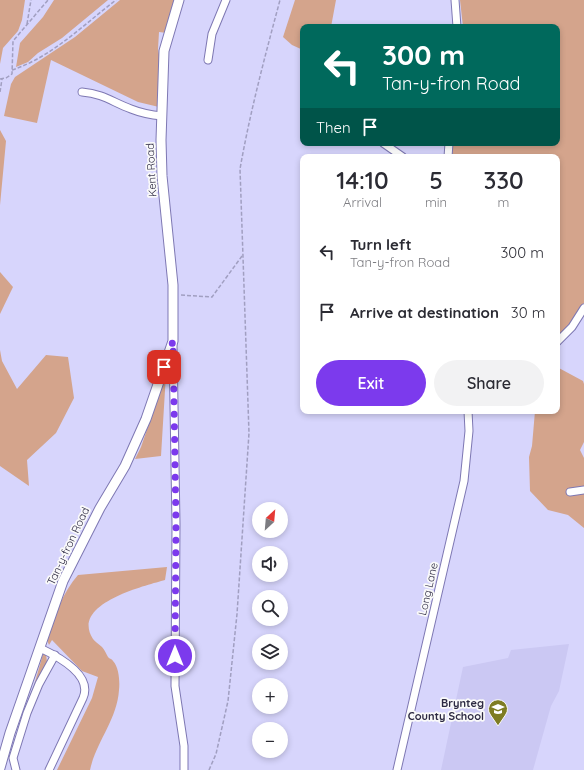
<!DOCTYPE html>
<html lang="en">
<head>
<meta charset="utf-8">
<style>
	:root { --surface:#fff; --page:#f2f2f3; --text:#2b2b33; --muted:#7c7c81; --accent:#7c3aed }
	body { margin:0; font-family:Quicksand,sans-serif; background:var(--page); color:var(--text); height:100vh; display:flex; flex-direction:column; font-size:15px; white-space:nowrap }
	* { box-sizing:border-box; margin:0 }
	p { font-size:13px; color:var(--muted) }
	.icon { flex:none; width:22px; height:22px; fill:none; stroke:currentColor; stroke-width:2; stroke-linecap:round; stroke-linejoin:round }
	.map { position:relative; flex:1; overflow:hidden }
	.sheet { position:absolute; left:300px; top:154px; width:260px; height:260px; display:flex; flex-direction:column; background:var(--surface); border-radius:8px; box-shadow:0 2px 6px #0003 }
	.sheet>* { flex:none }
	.guide { position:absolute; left:300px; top:24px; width:260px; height:122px; border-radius:8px; box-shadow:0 2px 6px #0003; background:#00695c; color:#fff; overflow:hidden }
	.needle { width:26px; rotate:26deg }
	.controls { position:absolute; left:252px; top:502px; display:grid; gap:8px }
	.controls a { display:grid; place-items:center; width:36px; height:36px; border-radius:50%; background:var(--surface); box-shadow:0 2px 6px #0003; font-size:20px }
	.pin { position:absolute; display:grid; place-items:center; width:34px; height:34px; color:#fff; margin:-17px; border-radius:8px; box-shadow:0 2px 6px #0006 }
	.me { position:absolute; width:44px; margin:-22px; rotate:0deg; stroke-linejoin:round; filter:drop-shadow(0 0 3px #0008) }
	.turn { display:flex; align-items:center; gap:14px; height:84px; padding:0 16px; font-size:18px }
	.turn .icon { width:52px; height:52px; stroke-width:2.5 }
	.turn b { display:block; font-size:28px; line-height:34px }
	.then { display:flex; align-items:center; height:38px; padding:0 16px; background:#0003; gap:8px; font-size:15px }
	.eta { display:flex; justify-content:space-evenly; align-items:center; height:68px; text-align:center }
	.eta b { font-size:24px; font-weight:600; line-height:28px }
	.cta { display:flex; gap:8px; margin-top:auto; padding:8px 16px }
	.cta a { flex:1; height:46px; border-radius:24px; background:var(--accent); color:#fff; font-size:16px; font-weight:600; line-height:46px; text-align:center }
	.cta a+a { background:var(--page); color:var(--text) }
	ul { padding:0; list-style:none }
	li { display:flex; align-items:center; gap:12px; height:60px; padding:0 16px }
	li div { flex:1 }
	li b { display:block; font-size:15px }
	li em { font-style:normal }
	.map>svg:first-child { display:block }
	.built { fill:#cbc8f3 }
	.green { fill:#d4a48c }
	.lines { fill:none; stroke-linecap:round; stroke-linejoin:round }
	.minor-casing { stroke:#7e78b3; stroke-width:9 }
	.major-casing { stroke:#7e78b3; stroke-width:11 }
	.path { stroke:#a19fc1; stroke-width:1.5; stroke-dasharray:4 2; stroke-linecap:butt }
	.minor { stroke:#fff; stroke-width:7 }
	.major { stroke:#fff; stroke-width:9 }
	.route { stroke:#7c3aed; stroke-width:7; stroke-dasharray:0 12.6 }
	.labels { text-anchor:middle; stroke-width:3.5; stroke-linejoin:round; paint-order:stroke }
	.street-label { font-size:11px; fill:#2d2a43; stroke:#fafafa }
	.poi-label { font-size:11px; font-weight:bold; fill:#2d2a43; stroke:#fafafa; text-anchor:end }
</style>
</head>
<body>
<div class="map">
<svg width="584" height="770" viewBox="0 0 584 770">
	<rect width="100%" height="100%" fill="#d7d5fc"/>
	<path class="built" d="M569,644L559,691L551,706L533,770H441L463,667L508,658L511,650Z"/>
	<g class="green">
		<path d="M0,0H25L22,20L18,31L3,48L0,64Z"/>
		<path d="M54,0H108L62,38L38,53L28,62L16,67L20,43L43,17Z"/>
		<path d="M120,0H177L167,33L159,32L158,49L161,65L159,107L138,102L51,60L37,123L4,116L11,84L15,77L75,37Z"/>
		<path d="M295,0H336L331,27H303V50L292,45L283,37Z"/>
		<path d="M460,0H584V303L564,332L557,336V157H452L453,143H557V27H463Z"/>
		<path d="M0,130L6,141L0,205Z"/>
		<path d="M0,272L13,287L0,314Z"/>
		<path d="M0,350L2,361L17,389L46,355L68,357L74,398L56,433L27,460L29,486L0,466Z"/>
		<path d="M557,367L583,381L584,384V442L580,450L584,458V528L568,515L548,510L530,491L529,457L532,446L535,411H557Z"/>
		<path d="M166,374L161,456L135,459L141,447Z"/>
		<path d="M167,567L165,580C144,586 70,604 93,639C95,642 99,644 102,647C105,650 106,654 108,657C111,660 111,658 113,661C119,667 120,682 119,690C117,720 96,742 90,770H57L92,698L98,677L82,671L52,640L49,645L47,640C53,618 63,592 78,575Z"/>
		<path d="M43,654H46L47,662L31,696Z"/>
	</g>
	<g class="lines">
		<g class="minor-casing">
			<g id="minor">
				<path d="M455,0L457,27"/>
				<path d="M208,60L212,34L226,0"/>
				<path d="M82,92C104,94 112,102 131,109C141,113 151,115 162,116"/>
				<path d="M383,143L403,157"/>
				<path d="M448,157L449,143"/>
				<path d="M557,342L572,327L584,308"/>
				<path d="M173,345L176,524L175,686L184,746V770"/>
				<path d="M570,492L584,490"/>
				<path d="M40,648C57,656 93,675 83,698L49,770"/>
				<path d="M16,770L13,758L27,713L39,684L55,655"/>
				<path d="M397,770L464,481L469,431L468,411"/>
			</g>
		</g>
		<g class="major-casing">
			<path id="major" d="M0,768L10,733L63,581L100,508L125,466L146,419L173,341V285L162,176L161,140L164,51L179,0"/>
		</g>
		<g class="path">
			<path d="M27,24L31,0"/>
			<path d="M12,70C52,57 83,25 116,0"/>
			<path d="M0,79L6,78L12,74L13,41L48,0"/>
			<path d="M0,92L2,79"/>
			<path d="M181,295L212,297L242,256"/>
			<path d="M209,770L216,754L228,701L237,614L249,433L240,169C250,112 265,56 280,0"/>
		</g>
		<use href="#minor" class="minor"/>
		<use href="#major" class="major"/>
	</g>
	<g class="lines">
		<path class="route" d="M164,367L173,341L176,524L175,656"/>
	</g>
	<defs>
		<g id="school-pin" transform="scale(1)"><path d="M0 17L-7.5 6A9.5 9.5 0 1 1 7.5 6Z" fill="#7e7c23" stroke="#fafafa"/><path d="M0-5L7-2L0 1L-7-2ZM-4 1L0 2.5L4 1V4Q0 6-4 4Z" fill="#fff"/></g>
	</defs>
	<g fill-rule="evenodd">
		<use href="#school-pin" x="498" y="709"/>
	</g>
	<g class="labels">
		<g class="street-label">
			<text transform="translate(151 170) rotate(-93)" y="4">Kent Road</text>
			<text transform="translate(68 546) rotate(-65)" y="4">Tan-y-fron Road</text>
			<text transform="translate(428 589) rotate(-77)" y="4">Long Lane</text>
		</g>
		<g class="poi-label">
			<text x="484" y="707">Brynteg<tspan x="484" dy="13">County School</tspan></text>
		</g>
	</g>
</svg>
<div class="controls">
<a><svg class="needle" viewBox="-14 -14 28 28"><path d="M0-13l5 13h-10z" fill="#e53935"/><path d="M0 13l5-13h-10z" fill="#7c7c81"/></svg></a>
<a><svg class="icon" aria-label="sound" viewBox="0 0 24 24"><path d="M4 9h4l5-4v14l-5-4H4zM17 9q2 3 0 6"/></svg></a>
<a><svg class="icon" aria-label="search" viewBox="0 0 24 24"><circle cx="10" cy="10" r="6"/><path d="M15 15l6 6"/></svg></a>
<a><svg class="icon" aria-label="layers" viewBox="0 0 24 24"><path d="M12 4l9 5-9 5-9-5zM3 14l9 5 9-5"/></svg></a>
<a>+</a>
<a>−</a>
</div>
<div class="pin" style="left:164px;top:367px;background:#d93025"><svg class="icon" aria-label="arrive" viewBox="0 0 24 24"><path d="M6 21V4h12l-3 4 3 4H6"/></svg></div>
<svg class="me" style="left:175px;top:656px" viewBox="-20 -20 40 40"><circle r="17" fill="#7c3aed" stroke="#fff" stroke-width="3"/><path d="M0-11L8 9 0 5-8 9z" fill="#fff"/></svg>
<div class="guide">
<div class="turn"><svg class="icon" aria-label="left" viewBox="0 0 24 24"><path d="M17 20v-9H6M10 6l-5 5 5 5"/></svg><div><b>300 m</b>Tan-y-fron Road</div></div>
<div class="then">Then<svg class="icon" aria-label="arrive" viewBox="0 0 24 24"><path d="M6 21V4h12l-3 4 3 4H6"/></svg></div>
</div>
<section class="sheet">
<div class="eta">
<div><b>14:10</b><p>Arrival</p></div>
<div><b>5</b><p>min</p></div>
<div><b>330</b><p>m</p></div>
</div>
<ul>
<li><svg class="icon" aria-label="left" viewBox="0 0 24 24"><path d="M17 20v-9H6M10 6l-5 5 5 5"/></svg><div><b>Turn left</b><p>Tan-y-fron Road</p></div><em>300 m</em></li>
<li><svg class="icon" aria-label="arrive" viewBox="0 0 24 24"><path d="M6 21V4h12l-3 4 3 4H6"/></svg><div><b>Arrive at destination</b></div><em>30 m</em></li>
</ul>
<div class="cta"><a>Exit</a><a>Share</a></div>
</section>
</div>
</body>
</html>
